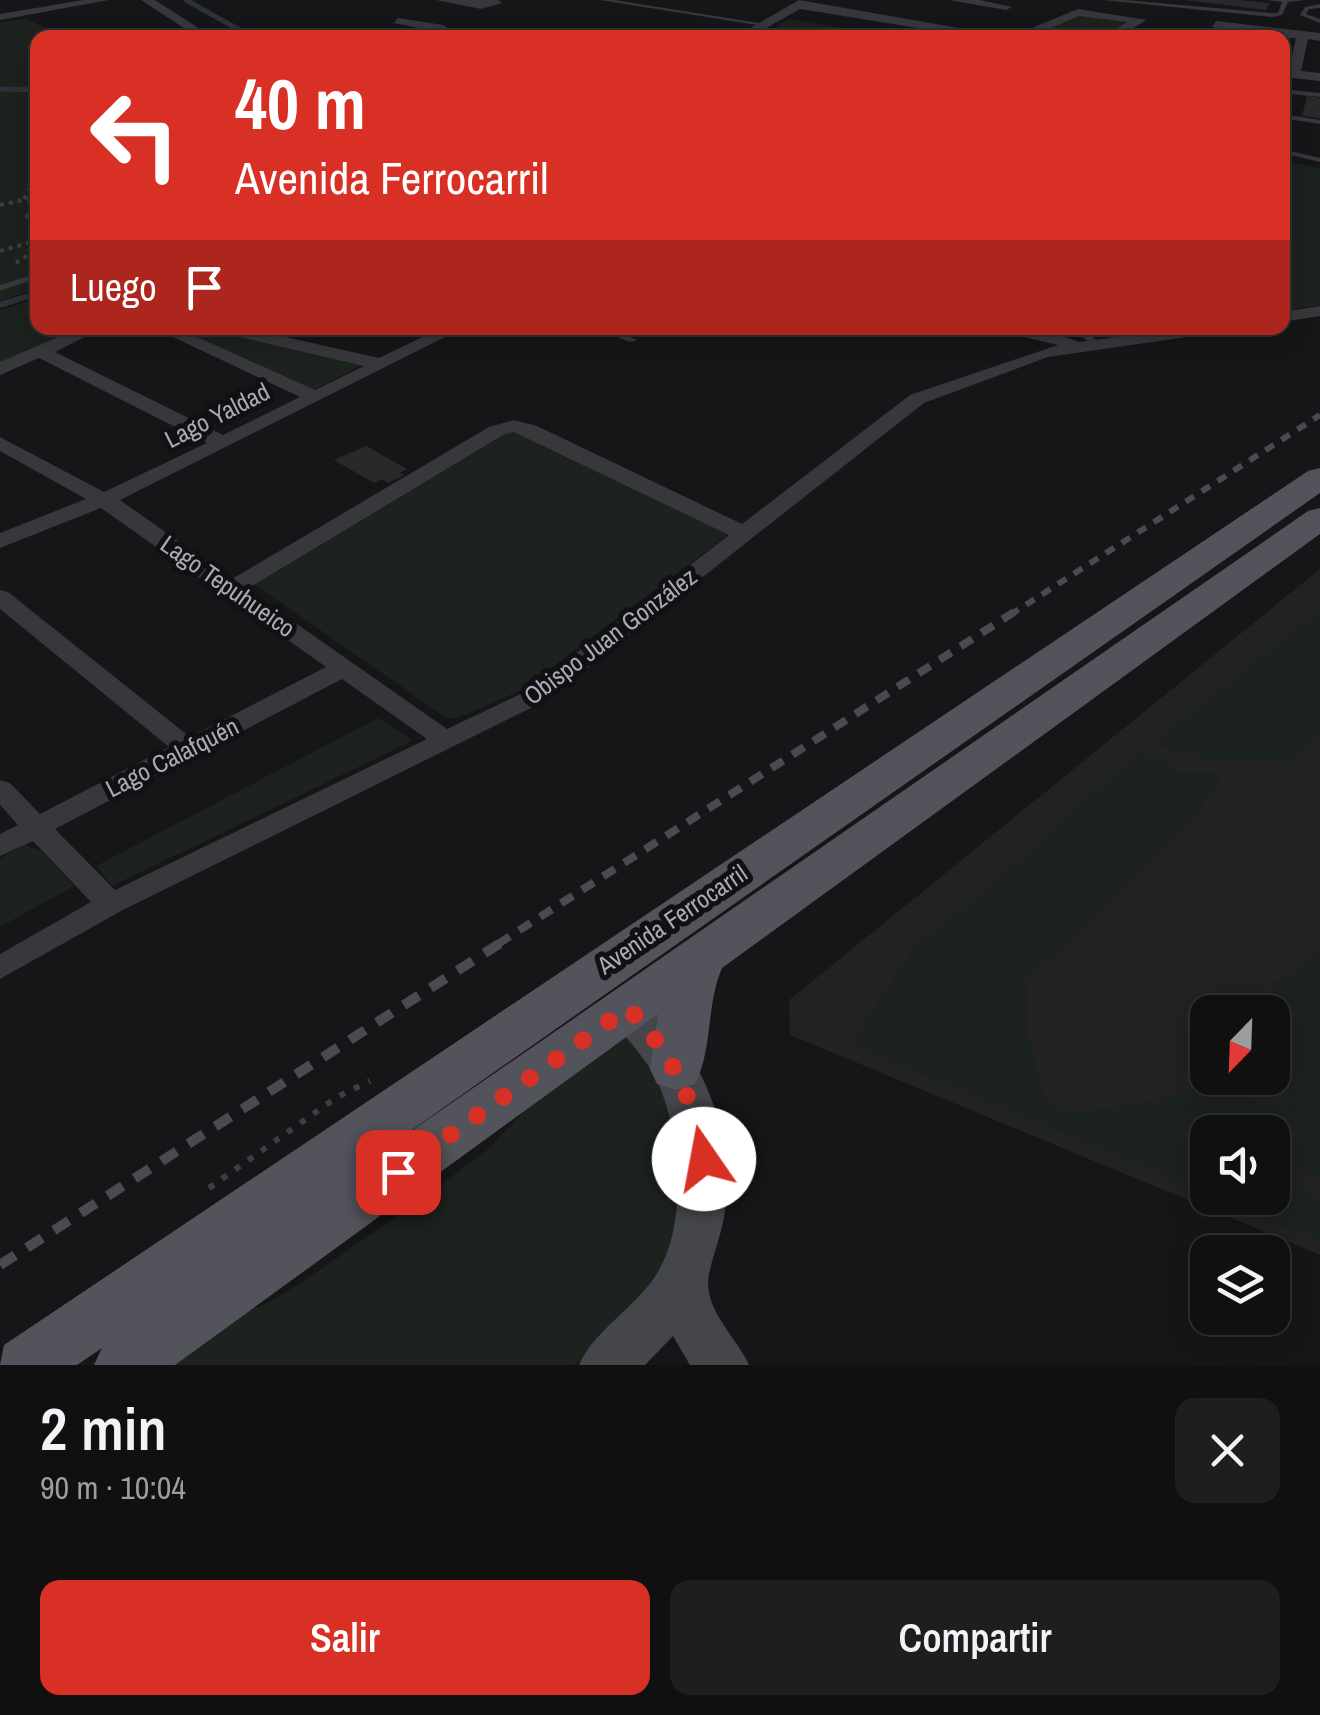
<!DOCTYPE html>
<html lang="es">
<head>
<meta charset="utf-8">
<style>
	:root { --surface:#101011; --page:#1e1e1f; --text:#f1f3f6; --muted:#9c9d9f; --line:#303031; --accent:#d93025 }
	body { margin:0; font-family:"Archivo Narrow",sans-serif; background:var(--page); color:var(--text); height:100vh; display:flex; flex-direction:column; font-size:38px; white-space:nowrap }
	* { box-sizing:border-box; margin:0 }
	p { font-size:32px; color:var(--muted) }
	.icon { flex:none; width:55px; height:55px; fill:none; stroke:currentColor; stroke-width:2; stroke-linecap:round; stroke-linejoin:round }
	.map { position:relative; height:1365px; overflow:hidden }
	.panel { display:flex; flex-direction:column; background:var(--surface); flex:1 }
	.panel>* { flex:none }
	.top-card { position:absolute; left:30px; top:30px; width:1260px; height:305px; border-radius:20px; box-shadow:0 5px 25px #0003,0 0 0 2px var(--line); background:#d93025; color:#fff; overflow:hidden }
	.needle { width:65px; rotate:203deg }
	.fabs { position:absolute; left:1190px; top:995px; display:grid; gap:20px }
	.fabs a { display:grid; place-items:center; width:100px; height:100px; border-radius:20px; background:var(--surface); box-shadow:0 5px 25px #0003,0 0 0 2px var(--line); font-size:50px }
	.pin { position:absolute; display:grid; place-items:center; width:85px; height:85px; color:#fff; margin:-42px; border-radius:20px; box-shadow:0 5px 15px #0006 }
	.me { position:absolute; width:110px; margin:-55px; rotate:348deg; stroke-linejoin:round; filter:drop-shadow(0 0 8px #0008) }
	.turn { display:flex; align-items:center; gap:35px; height:210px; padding:0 40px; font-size:45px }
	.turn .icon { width:130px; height:130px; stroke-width:2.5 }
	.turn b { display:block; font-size:70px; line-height:85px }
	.then { display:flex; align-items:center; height:95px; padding:0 40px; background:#0003; gap:20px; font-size:38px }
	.round { display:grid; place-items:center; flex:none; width:105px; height:105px; border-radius:20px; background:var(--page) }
	.headline { display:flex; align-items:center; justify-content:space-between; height:170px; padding:0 40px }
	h1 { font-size:60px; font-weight:600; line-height:75px }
	.primary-button { display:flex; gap:20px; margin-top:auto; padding:20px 40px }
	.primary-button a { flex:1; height:115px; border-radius:20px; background:var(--accent); color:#fff; font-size:40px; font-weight:600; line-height:115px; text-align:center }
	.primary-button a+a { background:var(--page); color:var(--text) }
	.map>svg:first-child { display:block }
	.built { fill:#222124; fill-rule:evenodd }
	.green { fill:#1c221e }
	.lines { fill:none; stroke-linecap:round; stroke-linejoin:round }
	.stream-far1 { stroke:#2c323a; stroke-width:5 }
	.stream { stroke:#2c323a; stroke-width:6 }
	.building { fill:#29282b }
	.path-far2 { stroke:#3d3d43; stroke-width:2.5; stroke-dasharray:2.5 4; stroke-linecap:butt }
	.path-far1 { stroke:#3d3d43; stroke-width:4; stroke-dasharray:4 5; stroke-linecap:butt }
	.path { stroke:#3d3d43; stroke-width:6; stroke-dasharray:6 10; stroke-linecap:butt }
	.service { fill:#37373c; fill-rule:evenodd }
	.minor { fill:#37373c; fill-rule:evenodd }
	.secondary { fill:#45454c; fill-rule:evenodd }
	.primary { fill:#53535b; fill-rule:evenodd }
	.rail-far2 { stroke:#4a4a51; stroke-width:6; stroke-dasharray:10 9; stroke-linecap:butt }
	.rail-far1 { stroke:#4a4a51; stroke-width:8; stroke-dasharray:14 11; stroke-linecap:butt }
	.rail { stroke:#4a4a51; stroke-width:10; stroke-dasharray:18 14; stroke-linecap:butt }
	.route { stroke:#d93025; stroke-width:18; stroke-dasharray:0 32.4 }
	.labels { text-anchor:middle; stroke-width:10; stroke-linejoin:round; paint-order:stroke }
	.street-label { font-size:25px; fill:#a8aab6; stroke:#111012 }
</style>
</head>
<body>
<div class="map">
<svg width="1320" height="1365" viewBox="0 0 1320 1365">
	<rect width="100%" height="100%" fill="#161517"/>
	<path class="built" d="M1320,569V1255L790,1035L789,1000ZM1208,1012H1272V1078H1208ZM1208,1132H1272V1198H1208Z"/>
	<g class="green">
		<path d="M1078,13L1136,20L1100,37L1024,38Z"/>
		<path d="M26,19L67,37L38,38L37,289L0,301V22Z"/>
		<path d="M789,19L805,22L901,37H759Z"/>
		<path d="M1283,160L1320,169V305L1283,311Z"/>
		<path d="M31,300L37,303L38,328H80L0,363V310Z"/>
		<path d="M170,328H206L364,364L311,391Z"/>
		<path d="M514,430L723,529L728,535L522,690L455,719L445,717L254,584L506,431Z"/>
		<path d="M1320,610V734L1287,761L1204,759L1154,744Z"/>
		<path d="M378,718L410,738V742L112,886L96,866Z"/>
		<path d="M1140,752L1164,761L1175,772H1224L1199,811L1026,983L1029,1038L1044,1099L1068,1113L1120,1107L1205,1088L1290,1110L1272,985L1320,952V1177L1277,1161L1273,1178L1272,1132H1208L1207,1193L851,1044L917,943L968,906Z"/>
		<path d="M24,845L41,850L74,886L0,927V858Z"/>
		<path d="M630,1034L668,1093L684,1194L662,1272L602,1344L575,1365H175L234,1316L266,1304L299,1284L420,1200L486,1151L539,1096Z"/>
		<path d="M1273,1179L1320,1198V1241L1217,1198H1272Z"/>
	</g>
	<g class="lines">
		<g class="stream-far1">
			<path d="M186,0L254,38"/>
			<path d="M0,89L38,90"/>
		</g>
		<path class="stream" d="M0,305L38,293"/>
	</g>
	<g class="building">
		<path d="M1185,0H1239L1270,3L1266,10Z"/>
		<path d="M1307,96L1320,98V118L1302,116Z"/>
		<path d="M366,446L407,469L400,473L405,475L388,483L382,479L374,483L334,460Z"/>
	</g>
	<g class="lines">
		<path class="path-far2" d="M27,91L32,88"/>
		<g class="path-far1">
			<path d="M24,199L34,180L37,156"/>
			<path d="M0,205L38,197"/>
			<path d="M0,251L35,241L34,223L27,217L34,197"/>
			<path d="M16,263L38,248"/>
		</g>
		<path class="path" d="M209,1188L337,1097L370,1081"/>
		<g class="service">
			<path d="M600,0H614L766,24L763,26Z"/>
			<path d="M1103,0H1125L1273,13H1278L1282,2L1266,0H1305L1288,2L1282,15L1273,17Z"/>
			<path d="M1320,4V8L1309,9L1306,14L1320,19V23L1300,15L1305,7Z"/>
			<path d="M1282,89L1320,93V97L1282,93Z"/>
			<path d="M1282,114L1320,120V124L1282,118Z"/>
			<path d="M1282,149L1320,158V162L1282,153Z"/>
			<path d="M38,273V278L0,291V285Z"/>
			<path d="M594,328H605L638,340L630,342Z"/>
			<path d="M1073,328H1082L1102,345L1094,347Z"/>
		</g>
		<g class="minor">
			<path d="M83,0H109L0,20V14Z"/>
			<path d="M141,0H155L214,38H199Z"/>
			<path d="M436,0H498L502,3L481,9Z"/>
			<path d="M799,0L1010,37L1078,9L1147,20L1115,38H1099L1128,22L1079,16L1027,38H979L800,9L749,38H733Z"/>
			<path d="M949,0H980L1012,7L1006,10Z"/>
			<path d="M398,18L443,25L449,29L443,33L394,23Z"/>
			<path d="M1216,21L1320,33V41L1308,39L1301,71L1320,73V81L1282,77V69L1289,70L1296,38H1258L1262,35L1212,27Z"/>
			<path d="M1320,306V316L1282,322V312Z"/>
			<path d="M79,328H102L55,352L223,435L300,397L154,328H177L315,390L364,366L218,332L215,328H245L379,358L441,328H463L120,500L232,579L489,427L514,420L537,426L742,524L910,395L1058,345L1004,332L1001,328H1037L1080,342L1180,328H1224L1215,333L1048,357L924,403L545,701L121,911L0,979V954L91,902L33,841L0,856V834L18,825L0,805V780L10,783L40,814L169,747L0,609V590L8,592L190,737L326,667L101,508L0,548V533L86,499L0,451V437L104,492L207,443L39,358L0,375V362ZM514,432L729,535L527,691L447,729L247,589L503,435ZM342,679L427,739L115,890L55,829Z"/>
		</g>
		<path class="secondary" d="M628,991C671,1005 710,1084 720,1126C727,1153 727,1182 725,1210C723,1233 708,1266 708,1284C709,1315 737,1338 749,1365H690L673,1336L645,1365H579C594,1331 632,1310 654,1278C689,1228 682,1130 655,1077C642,1052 619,1033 606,1008L612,996Z"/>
		<path class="primary" d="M1320,468V493L359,1167L1308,511L1320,508V534L722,968C706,1005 713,1049 695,1084L676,1090L657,1084L650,1069L658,1014L175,1365H94L102,1348L77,1365H0L4,1345L1308,471Z"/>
		<path class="rail-far2" d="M1010,615L1320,415"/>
		<path class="rail-far1" d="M498,944L1014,612"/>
		<path class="rail" d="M0,1265L502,942"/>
	</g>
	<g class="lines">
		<path class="route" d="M398,1172L628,1008C671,1052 694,1098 704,1159"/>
	</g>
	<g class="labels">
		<g class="street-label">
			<text transform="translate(217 415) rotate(-27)" y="9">Lago Yaldad</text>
			<text transform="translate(228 586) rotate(35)" y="9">Lago Tepuhueico</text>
			<text transform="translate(610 636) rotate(-37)" y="9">Obispo Juan González</text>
			<text transform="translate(172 757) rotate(-27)" y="9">Lago Calafquén</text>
			<text transform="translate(672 919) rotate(-34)" y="9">Avenida Ferrocarril</text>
		</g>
	</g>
</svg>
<div class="fabs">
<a><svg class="needle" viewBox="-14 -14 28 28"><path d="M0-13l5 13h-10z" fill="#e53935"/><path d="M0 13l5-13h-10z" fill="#9c9d9f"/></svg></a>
<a><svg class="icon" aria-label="sound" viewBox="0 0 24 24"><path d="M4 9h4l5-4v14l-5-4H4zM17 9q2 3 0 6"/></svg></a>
<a><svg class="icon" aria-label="layers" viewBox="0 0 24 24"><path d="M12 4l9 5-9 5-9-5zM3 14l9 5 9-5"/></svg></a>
</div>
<div class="pin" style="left:398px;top:1172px;background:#d93025"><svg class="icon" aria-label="arrive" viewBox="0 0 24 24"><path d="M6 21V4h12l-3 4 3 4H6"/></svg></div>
<svg class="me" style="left:704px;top:1159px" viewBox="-20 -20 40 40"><circle r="19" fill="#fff"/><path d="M0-13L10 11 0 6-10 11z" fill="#d93025"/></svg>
<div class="top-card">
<div class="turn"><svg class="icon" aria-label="left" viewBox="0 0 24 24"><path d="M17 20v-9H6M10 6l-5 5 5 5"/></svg><div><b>40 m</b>Avenida Ferrocarril</div></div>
<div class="then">Luego<svg class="icon" aria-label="arrive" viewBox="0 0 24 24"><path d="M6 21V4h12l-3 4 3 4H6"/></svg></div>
</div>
</div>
<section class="panel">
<div class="headline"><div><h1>2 min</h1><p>90 m · 10:04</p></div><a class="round"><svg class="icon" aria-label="close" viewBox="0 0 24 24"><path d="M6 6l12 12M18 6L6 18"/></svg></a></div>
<div class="primary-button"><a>Salir</a><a>Compartir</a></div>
</section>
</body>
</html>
